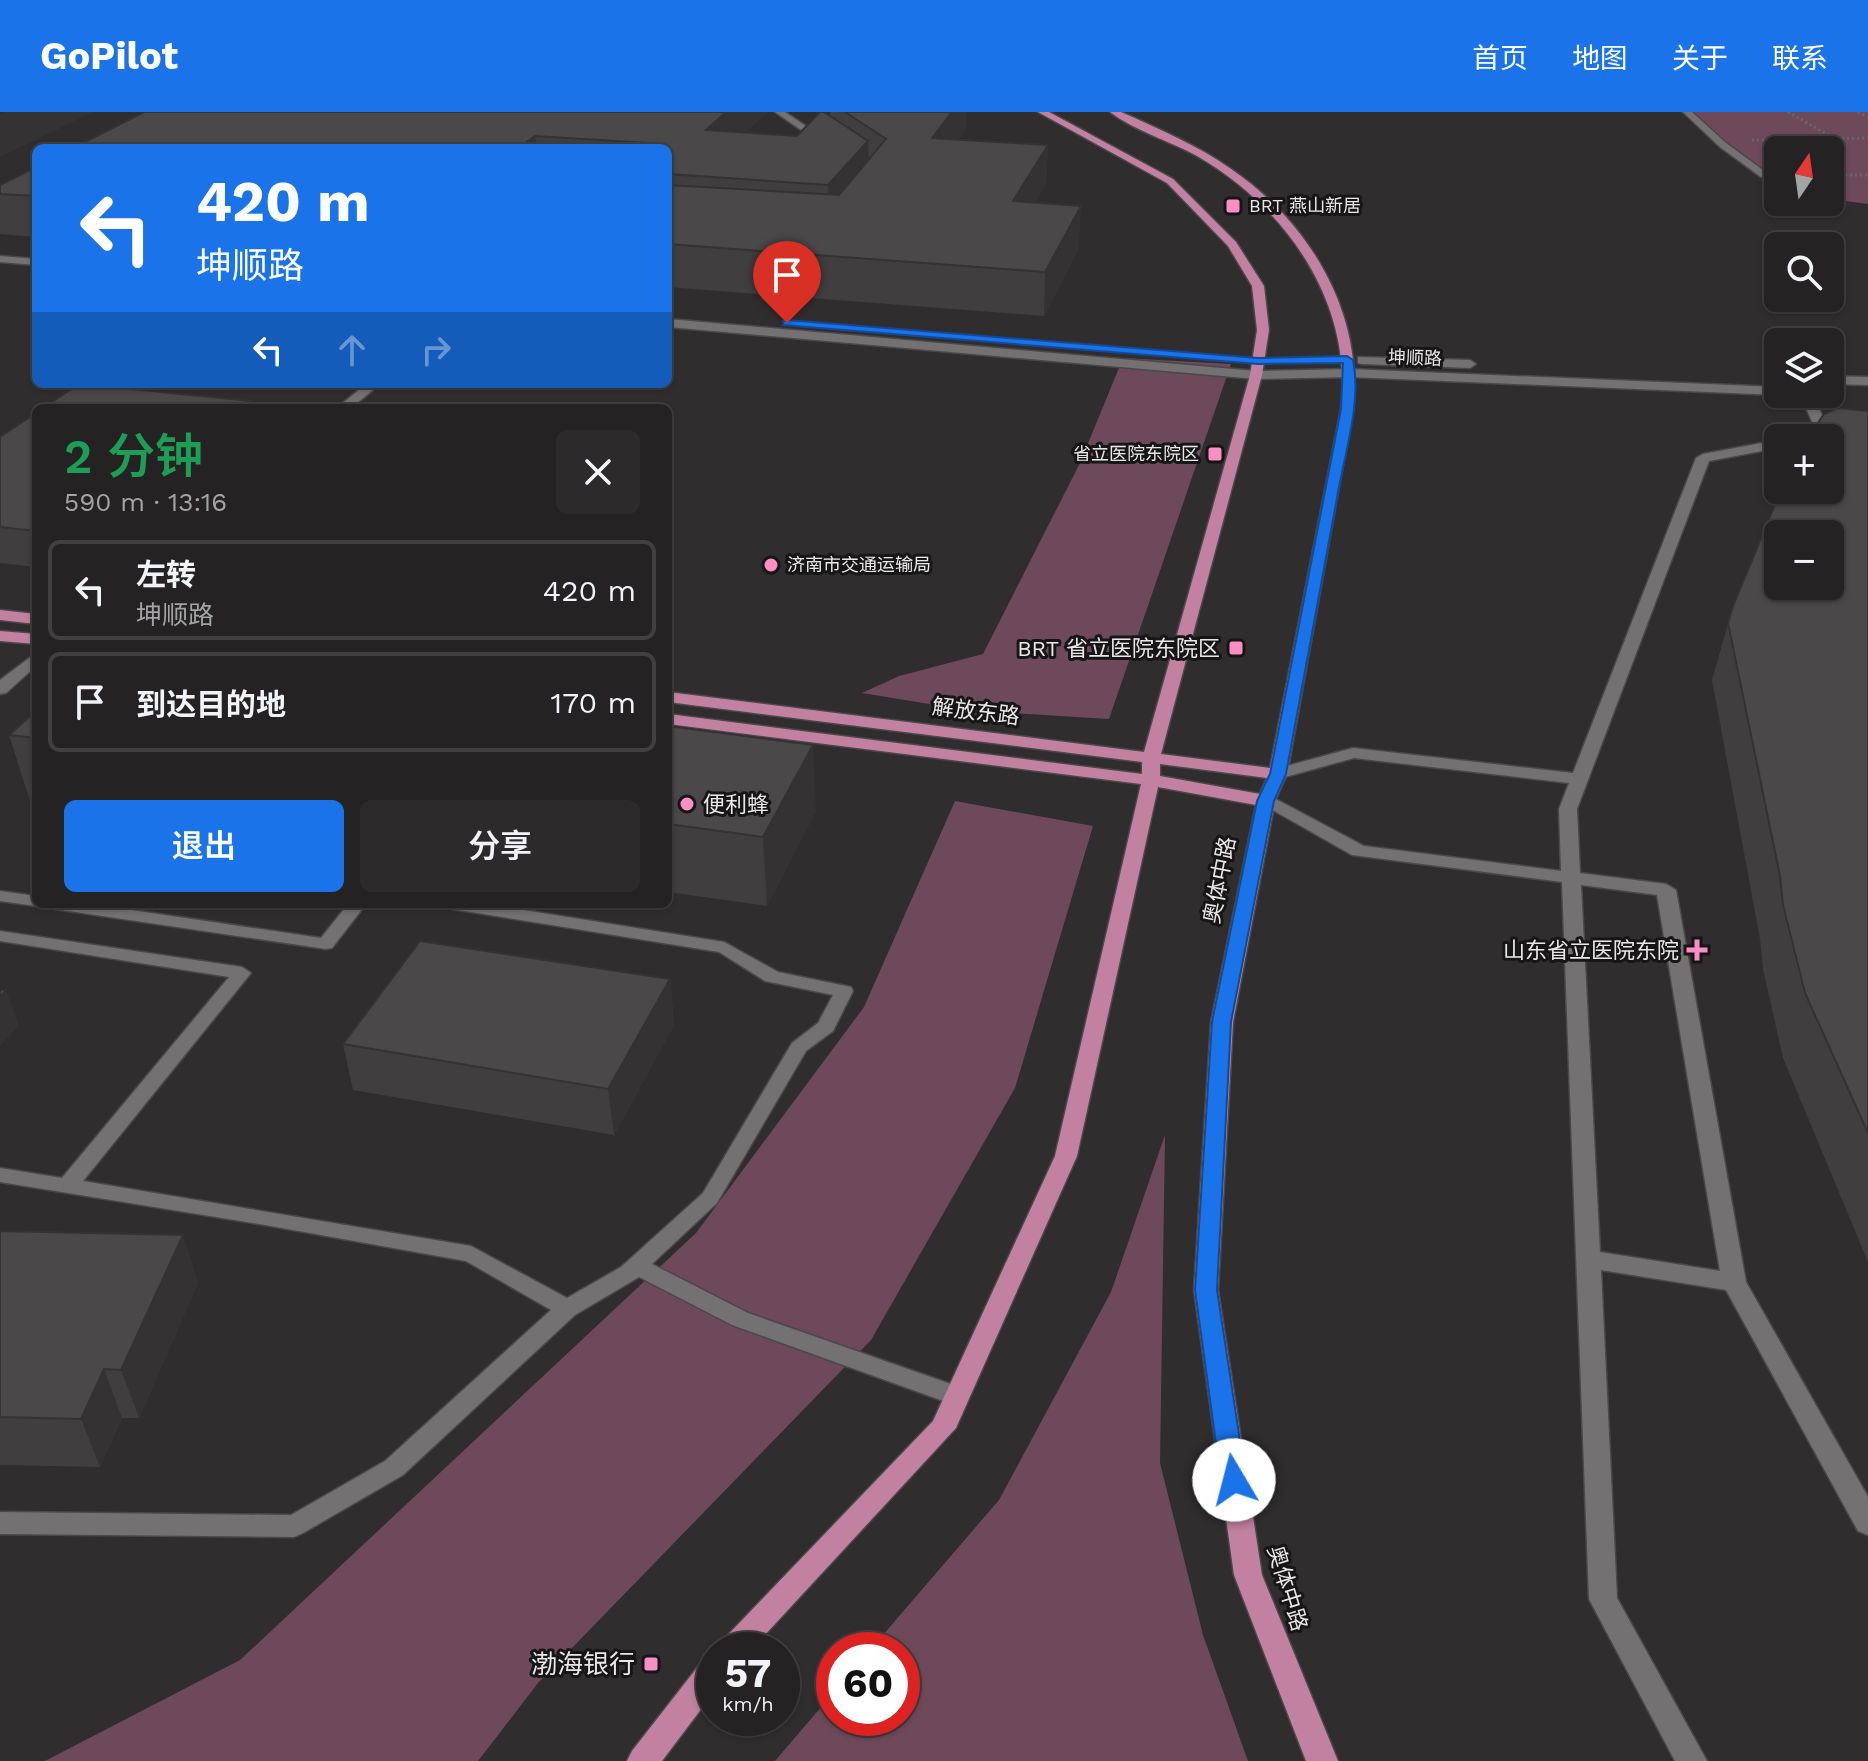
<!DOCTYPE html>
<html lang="zh">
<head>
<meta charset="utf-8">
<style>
	:root { --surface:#242222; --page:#2c2a2a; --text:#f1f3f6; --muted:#a3a4a5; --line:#413f40; --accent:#1a73e8 }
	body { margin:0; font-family:"Work Sans","Noto Sans SC",sans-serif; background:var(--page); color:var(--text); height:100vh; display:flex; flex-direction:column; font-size:30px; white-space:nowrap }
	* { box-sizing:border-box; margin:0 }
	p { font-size:26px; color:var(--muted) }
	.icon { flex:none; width:44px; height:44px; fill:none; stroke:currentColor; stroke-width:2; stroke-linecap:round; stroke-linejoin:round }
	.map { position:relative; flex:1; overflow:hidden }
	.sheet { position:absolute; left:32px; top:292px; width:640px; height:504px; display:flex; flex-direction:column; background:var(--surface); border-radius:12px; box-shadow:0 2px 6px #0004,0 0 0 2px var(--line) }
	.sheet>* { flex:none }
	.banner { position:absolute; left:32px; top:32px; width:640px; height:244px; border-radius:12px; box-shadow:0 2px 6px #0004,0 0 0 2px var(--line); background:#1a73e8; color:#fff; overflow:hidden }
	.needle { width:52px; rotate:13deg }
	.controls { position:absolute; left:1764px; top:24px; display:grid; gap:16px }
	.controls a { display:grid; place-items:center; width:80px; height:80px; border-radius:12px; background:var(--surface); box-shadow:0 2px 6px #0004,0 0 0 2px var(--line); font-size:40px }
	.speed { position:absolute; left:696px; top:1520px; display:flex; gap:16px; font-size:40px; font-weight:700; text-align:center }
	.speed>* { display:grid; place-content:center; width:104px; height:104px; border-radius:50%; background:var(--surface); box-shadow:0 2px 6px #0004,0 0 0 2px var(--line); line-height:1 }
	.speed small { font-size:20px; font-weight:400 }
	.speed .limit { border:12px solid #d22; background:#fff; color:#111 }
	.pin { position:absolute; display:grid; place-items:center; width:68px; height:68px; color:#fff; margin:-82px -34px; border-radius:50% 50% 50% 0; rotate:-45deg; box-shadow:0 0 8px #0007 }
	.pin .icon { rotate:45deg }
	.me { position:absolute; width:88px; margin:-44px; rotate:352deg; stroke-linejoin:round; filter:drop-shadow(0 0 6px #0008) }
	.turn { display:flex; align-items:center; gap:28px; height:168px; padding:0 32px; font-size:36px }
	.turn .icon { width:104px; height:104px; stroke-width:2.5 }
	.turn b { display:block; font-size:56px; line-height:68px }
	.lanes { display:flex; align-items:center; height:76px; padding:0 32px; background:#0003; justify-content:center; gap:40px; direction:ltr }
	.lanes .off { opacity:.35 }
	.round { display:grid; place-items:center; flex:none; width:84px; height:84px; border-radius:12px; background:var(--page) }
	.overview { display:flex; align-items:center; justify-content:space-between; height:136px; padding:0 32px }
	h1 { font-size:48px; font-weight:600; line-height:60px; color:#1e9e55 }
	.cta { display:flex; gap:16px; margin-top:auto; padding:16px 32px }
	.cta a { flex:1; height:92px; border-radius:12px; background:var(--accent); color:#fff; font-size:32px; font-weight:600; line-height:92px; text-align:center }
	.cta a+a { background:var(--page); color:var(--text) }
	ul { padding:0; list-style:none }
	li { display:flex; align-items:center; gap:24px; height:100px; margin:0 16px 12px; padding:0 16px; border:4px solid var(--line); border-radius:12px }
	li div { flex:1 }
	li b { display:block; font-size:30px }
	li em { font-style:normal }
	header { display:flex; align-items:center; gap:48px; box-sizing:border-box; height:112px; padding:0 40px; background:var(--accent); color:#fff }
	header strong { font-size:38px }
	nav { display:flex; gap:44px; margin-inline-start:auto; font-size:28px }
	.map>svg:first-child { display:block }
	.green { fill:#6e495a }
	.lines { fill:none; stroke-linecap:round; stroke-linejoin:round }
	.service-casing { stroke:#4a4848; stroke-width:3 }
	.minor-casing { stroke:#4a4848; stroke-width:3 }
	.tertiary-casing { stroke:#4a4848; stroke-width:3 }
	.primary-casing { stroke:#4a4848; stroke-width:3 }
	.path { stroke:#696768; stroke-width:3; stroke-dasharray:2 3; stroke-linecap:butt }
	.service { fill:#737172; fill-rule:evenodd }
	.minor { fill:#737172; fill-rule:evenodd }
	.tertiary { fill:#737172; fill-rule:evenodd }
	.primary { fill:#c281a0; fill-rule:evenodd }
	.wall { fill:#403e3f }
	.shaded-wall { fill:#343233 }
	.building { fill:#4a4849; stroke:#343233; stroke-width:2; fill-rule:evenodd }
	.route { fill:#1a73e8; stroke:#114b97; stroke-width:2 }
	.poi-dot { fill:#fb8fc4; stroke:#171616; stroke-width:3 }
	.labels { text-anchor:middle; stroke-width:6; stroke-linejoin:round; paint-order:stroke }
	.far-poi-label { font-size:18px; fill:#e8e6e7; stroke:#171616; text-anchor:start }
	.far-street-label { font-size:18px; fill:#e8e6e7; stroke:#171616 }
	.poi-label { font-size:22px; fill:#e8e6e7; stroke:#171616; text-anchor:end }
	.street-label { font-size:22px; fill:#e8e6e7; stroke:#171616 }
	.near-poi-label { font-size:26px; fill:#e8e6e7; stroke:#171616; text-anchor:end }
</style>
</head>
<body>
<header>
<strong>GoPilot</strong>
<nav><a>首页</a><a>地图</a><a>关于</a><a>联系</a></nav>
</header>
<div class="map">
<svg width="1868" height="1649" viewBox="0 0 1868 1649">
	<rect width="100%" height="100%" fill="#302d2e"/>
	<g class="green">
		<path d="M1685,0H1868V92L1830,87V38H1778V72L1723,33Z"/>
		<path d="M1123,246L1231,252L1109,607L966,598L862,581L899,564L983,542L1080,351Z"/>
		<path d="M955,689L1093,714L1015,976L871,1228L538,1571L478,1649H45L240,1548L696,1121L864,895Z"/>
		<path d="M1165,1023L1160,1351L1203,1523L1248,1649H775L834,1580V1606H902V1538H870L999,1388L1111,1180Z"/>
	</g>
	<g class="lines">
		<g class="service-casing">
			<g id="service">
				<path d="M0,779L36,784V792H43L36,794L0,789Z"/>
				<path d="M46,792H91L321,826L348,792H366L332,836L326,837L55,797Z"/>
				<path d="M443,792H486L724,830L778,860L851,875L853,879L833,919L806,939L717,1091L652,1152L748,1201L965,1277L969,1284L965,1291L957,1293L949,1291L732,1213L639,1165L575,1203L403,1363L303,1421L294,1425L0,1422V1400L291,1403L385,1349L551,1198L466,1149L265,1113L0,1070V1056L62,1066L229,865L0,829V819L242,855L251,861L83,1069L471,1134L567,1186L621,1155L703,1081L792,931L818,911L833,883L765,869L719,840L452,797Z"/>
			</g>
		</g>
		<g class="minor-casing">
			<g id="minor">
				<path d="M775,0H785L831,31L823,33Z"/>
				<path d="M1683,0H1692L1726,31L1767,61V65H1761L1720,35Z"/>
				<path d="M1800,282H1812L1832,324L1830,326H1804L1817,321Z"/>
				<path d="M1778,328V336L1709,349L1577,697L1580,761L1666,772L1676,778L1746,1170L1868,1385V1423L1858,1419L1726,1178L1601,1158L1617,1486L1707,1649H1675L1589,1487L1562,770L1352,743L1257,689L1266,684L1272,685L1364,734L1561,759L1559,697L1569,671L1354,646L1278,667L1269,662L1272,658L1353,636L1573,661L1696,346L1703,342ZM1581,773L1657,783L1720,1159L1600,1140Z"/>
			</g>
		</g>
		<g class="tertiary-casing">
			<g id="tertiary">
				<path d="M0,144L36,147V153L0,150Z"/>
				<path d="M668,207L1256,259L1350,257L1778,275V282H1781L1778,283L1350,265L1256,267L668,215Z"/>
				<path d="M1358,245L1470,248L1476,252L1470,256L1362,252L1358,251Z"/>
				<path d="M1830,264L1868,265V273L1830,272Z"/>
				<path d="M366,272H380L351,296H337Z"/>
				<path d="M36,541V554L6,581L0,582V568Z"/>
			</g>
		</g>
		<g class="primary-casing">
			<g id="primary">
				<path d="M1038,0H1049L1173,67L1236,130L1264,174L1269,218L1262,263L1161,642L1270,656L1341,297C1353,191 1287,96 1197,44C1170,29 1135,19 1110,0H1121C1159,17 1197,33 1231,57C1309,110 1364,201 1353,297L1287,662L1275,689L1233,910L1218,1178L1262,1463L1338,1649H1306L1234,1463L1194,1178L1211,910L1256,693L1158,675L1077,1044L956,1316L751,1538H717L722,1529L933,1309L1055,1044L1141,672L668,612V602L1142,662V650L668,590V580L1144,640L1250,263L1257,218L1252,174L1228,134L1167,71ZM1160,652L1267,666L1260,682L1160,664Z"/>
				<path d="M0,498L36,502V512L0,508Z"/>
				<path d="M0,519L36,522V532L0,529Z"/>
				<path d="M714,1544V1580L662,1649H627L632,1639L703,1548Z"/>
			</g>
		</g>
		<g class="path">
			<path d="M1788,0L1832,25"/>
			<path d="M1858,0L1868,5"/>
			<path d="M1752,28L1868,26"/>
			<path d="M1830,63H1868"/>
		</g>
		<use href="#service" class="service"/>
		<use href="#minor" class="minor"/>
		<use href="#tertiary" class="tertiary"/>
		<use href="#primary" class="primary"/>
	</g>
	<g class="wall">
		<path d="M768,0L746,20L797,24L830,4V0H966L965,19L959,27L1048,33L1046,72L1035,91L1079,136L1044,204L668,175V36H73Z"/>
		<path d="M36,55V125L0,122V73Z"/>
		<path d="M1868,299V1150L1783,946L1763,857L1760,827L1712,568L1733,494Z"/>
		<path d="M36,301V455L0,451V325Z"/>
		<path d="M36,599V690L30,689L9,623Z"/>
		<path d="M668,614L816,699L767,794L668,780Z"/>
		<path d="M670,867L674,913L614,1023L353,978L343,932Z"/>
		<path d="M0,1119L183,1123L198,1171L139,1306H122L100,1355L0,1353Z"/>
	</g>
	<g class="shaded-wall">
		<path d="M4,0H93L0,45V2Z"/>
		<path d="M726,0H768L708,56L706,18Z"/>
		<path d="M952,0H966L965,19L932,65V26Z"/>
		<path d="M535,24L537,36H518Z"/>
		<path d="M868,29L869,68L830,114L828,73Z"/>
		<path d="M1048,33L1046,72L1012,131L1013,89Z"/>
		<path d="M1081,94L1079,136L1044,204L1045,160Z"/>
		<path d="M251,289L253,296H241Z"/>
		<path d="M813,633L816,699L767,794L763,725Z"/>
		<path d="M670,867L674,913L614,1023L608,977Z"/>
		<path d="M6,878L19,913L0,934V885Z"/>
		<path d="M183,1123L198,1171L139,1306L121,1258Z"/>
		<path d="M104,1257L122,1306L100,1355L81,1307Z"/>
	</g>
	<g class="building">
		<path d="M144,0H726L706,18L797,24L820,0H824L868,29L828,73L668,62V36H643L649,31L535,24L518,36H73Z"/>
		<path d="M845,0H952L932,26L1048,33L1013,89L1081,94L1045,160L668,132V73L839,83L886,27Z"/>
		<path d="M36,55V84L0,82V73Z"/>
		<path d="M79,272H81L251,289L241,296H43Z"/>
		<path d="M1837,296L1868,299V1021L1805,881L1783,793L1780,764L1728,511L1733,494L1781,378H1830V326H1802L1815,315L1824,302ZM1778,422H1830V474H1778Z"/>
		<path d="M36,301V419L0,415V325Z"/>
		<path d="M36,599V626L9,623Z"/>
		<path d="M668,614L813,633L763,725L668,712Z"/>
		<path d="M420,829L670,867L608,977L343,932Z"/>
		<path d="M0,878H6L0,885Z"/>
		<path d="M0,1119L183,1123L121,1258L104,1257L81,1307L0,1305Z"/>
	</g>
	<path class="route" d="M787,208L1258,246L1347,244L1353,248C1362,291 1344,343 1337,386C1320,478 1303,570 1286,662L1274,689L1231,910L1217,1178L1246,1368L1242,1375L1234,1378L1225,1375L1221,1368L1195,1178L1212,910L1257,689L1270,662L1341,297L1343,251L1258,252L783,213V209Z"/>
	<g class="poi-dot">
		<rect x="1225" y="86" width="16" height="16" rx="4"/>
		<rect x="1207" y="334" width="16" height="16" rx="4"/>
		<circle cx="771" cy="453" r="8"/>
		<rect x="1228" y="528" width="16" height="16" rx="4"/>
		<circle cx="687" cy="692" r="8"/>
		<path d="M1693 826h8v8h8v8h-8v8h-8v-8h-8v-8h8z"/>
		<rect x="643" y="1544" width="16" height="16" rx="4"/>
	</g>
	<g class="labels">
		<g class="far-poi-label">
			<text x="1249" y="100">BRT 燕山新居</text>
			<text x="1199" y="348" text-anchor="end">省立医院东院区</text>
			<text x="787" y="459">济南市交通运输局</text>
		</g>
		<g class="far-street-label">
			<text transform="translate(1415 246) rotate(2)" y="6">坤顺路</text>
		</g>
		<g class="poi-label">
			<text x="1220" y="544">BRT 省立医院东院区</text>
			<text x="703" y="700" text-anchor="start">便利蜂</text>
			<text x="1679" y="846">山东省立医院东院</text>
		</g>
		<g class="street-label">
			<text transform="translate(976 599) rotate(7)" y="8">解放东路</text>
			<text transform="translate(1219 768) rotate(-79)" y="8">奥体中路</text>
			<text transform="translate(1288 1476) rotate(73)" y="8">奥体中路</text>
		</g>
		<g class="near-poi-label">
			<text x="635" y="1561">渤海银行</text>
		</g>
	</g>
</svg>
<div class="controls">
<a><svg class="needle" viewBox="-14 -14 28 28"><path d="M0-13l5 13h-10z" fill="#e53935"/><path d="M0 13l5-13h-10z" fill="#a3a4a5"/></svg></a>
<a><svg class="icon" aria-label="search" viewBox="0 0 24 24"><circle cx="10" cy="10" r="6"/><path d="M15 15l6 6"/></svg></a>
<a><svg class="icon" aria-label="layers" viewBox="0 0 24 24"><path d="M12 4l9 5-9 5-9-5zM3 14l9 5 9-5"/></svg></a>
<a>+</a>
<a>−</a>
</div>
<div class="speed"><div>57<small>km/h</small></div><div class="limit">60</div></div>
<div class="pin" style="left:787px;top:211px;background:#d93025"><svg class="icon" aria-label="arrive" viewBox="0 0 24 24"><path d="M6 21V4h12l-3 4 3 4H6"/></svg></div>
<svg class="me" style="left:1234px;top:1368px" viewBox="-20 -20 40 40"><circle r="19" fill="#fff"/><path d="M0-13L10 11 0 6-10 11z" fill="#1a73e8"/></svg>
<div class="banner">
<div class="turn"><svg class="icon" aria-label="left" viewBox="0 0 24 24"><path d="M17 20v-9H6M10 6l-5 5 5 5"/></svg><div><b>420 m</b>坤顺路</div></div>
<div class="lanes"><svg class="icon" aria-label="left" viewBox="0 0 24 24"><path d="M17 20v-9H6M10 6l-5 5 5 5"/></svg><svg class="icon off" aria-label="ahead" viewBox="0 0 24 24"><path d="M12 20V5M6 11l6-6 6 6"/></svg><svg class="icon off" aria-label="right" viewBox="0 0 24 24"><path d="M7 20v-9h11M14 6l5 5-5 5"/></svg></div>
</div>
<section class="sheet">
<div class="overview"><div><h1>2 分钟</h1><p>590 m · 13:16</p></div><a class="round"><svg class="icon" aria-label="close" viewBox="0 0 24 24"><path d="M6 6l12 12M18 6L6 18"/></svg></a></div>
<ul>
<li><svg class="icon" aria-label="left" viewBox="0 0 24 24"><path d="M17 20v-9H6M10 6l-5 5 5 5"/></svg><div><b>左转</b><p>坤顺路</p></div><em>420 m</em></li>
<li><svg class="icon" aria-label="arrive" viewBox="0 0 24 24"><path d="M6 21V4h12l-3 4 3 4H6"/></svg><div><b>到达目的地</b></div><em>170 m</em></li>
</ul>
<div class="cta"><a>退出</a><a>分享</a></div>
</section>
</div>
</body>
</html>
